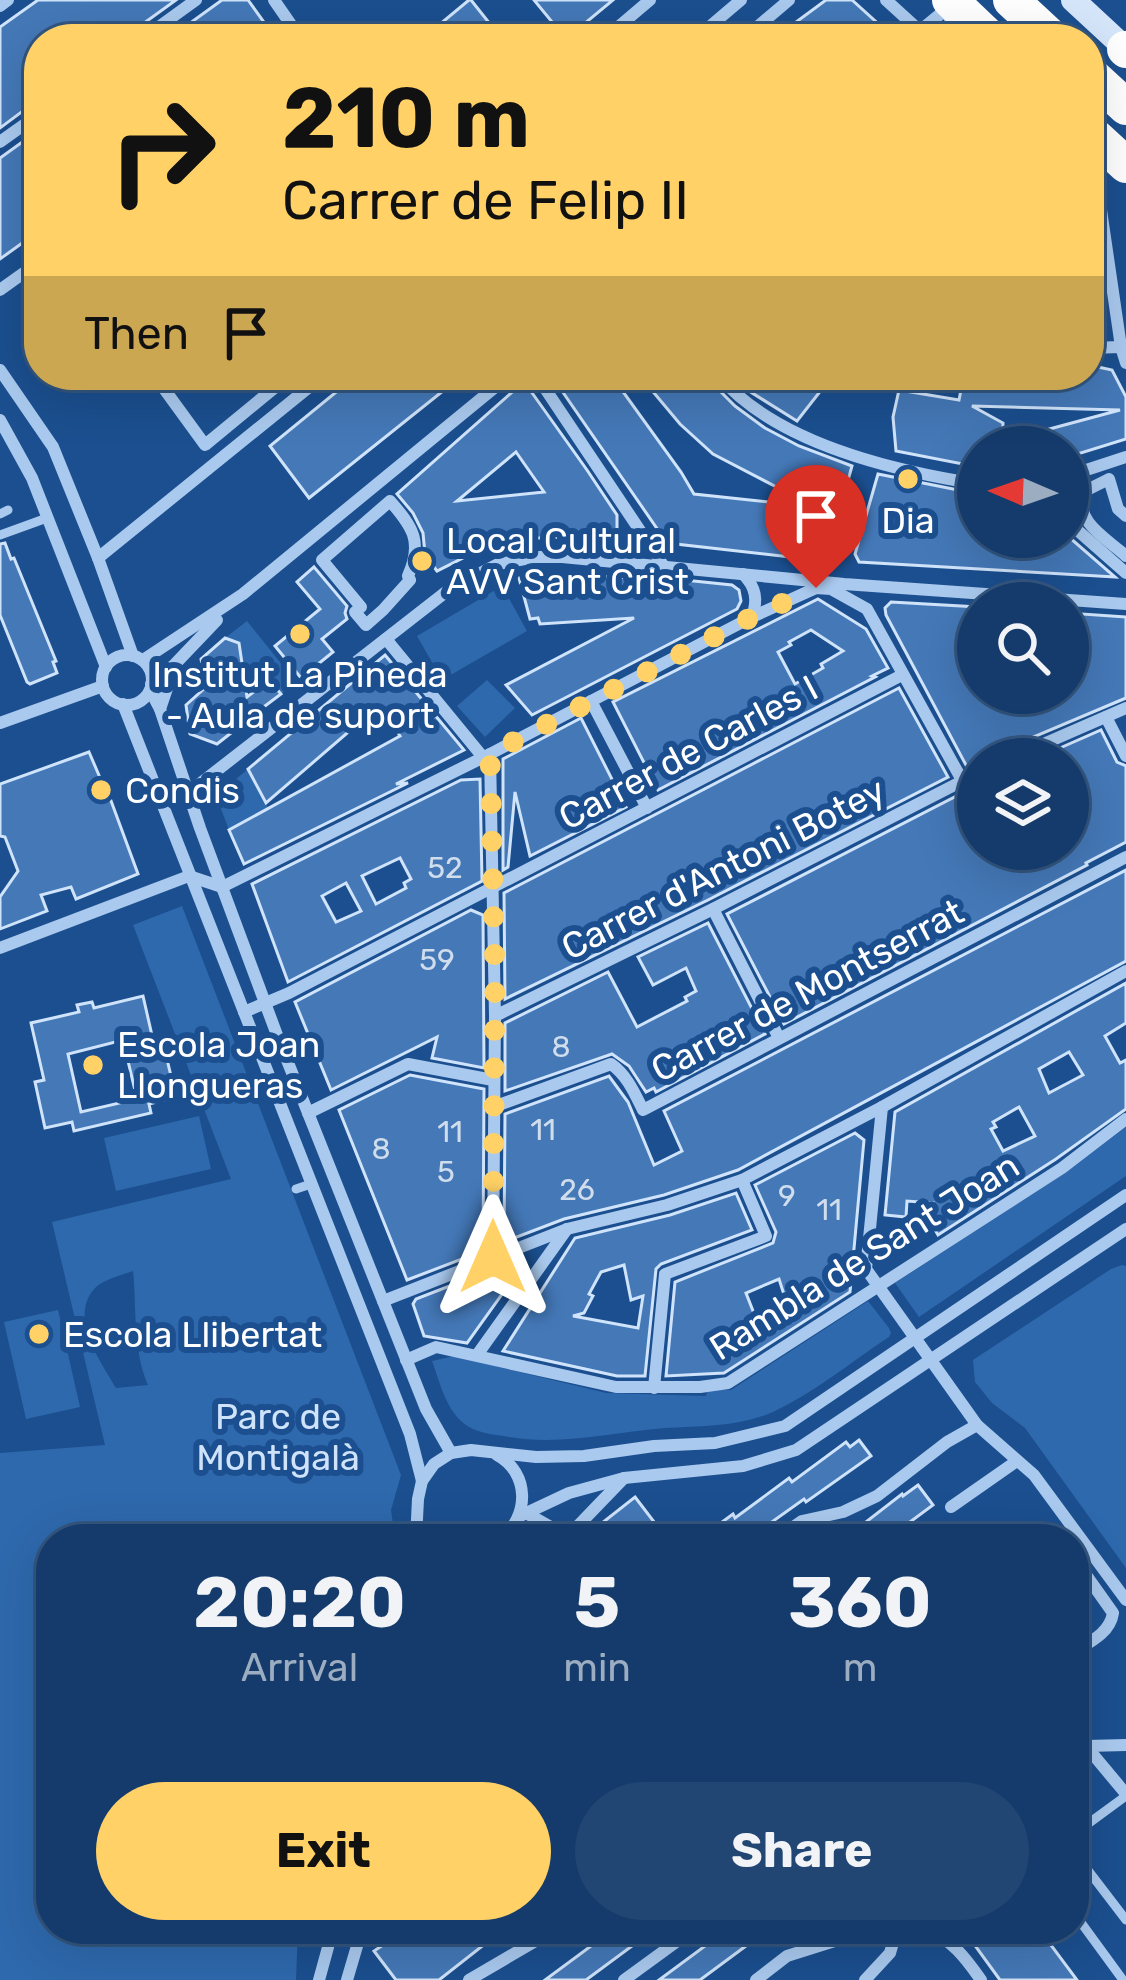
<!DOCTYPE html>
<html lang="en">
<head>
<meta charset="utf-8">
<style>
	:root { --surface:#143b6b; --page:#214673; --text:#f1f3f6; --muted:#9dadc1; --line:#33557e; --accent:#ffd166 }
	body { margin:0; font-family:Rubik,sans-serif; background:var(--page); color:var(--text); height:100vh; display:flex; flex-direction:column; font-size:45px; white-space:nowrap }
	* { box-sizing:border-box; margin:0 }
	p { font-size:39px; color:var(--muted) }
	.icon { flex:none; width:66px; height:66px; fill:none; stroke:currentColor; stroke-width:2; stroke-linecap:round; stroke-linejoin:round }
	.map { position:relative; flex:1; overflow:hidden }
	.panel { position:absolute; left:36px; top:1524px; width:1053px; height:420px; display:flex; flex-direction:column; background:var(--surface); border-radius:48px; box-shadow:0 12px 48px #0002,0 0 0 3px var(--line) }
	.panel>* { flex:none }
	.banner { position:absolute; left:24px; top:24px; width:1080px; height:366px; border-radius:48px; box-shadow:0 12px 48px #0002,0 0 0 3px var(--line); background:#ffd166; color:#111; overflow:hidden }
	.needle { width:78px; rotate:272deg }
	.controls { position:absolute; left:957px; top:426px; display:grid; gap:24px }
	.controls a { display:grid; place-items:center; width:132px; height:132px; border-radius:50%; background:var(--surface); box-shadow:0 12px 48px #0002,0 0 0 3px var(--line); font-size:60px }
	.pin { position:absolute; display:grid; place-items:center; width:102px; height:102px; color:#fff; margin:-123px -51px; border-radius:50% 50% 50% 0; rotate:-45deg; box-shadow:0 0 12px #0007 }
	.pin .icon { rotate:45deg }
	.me { position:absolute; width:132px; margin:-66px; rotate:0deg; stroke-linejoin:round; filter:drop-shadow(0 0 9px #0008) }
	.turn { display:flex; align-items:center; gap:42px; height:252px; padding:0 60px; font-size:54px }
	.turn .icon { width:156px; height:156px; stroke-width:2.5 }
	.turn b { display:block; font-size:84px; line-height:102px }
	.then { display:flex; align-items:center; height:114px; padding:0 60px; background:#0003; gap:24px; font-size:45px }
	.eta { display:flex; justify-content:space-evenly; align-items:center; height:204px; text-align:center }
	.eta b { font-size:72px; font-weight:700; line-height:84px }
	.button { display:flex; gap:24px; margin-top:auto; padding:24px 60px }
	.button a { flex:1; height:138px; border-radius:72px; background:var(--accent); color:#111; font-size:48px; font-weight:700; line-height:138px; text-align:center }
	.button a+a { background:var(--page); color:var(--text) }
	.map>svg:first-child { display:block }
	.green { fill:#2e69ad; fill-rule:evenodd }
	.building { fill:#4478b7; stroke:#cfe3fa; stroke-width:3; fill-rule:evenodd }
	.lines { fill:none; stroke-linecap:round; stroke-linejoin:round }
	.lane { stroke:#a9c9ee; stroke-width:9 }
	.street { stroke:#a9c9ee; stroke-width:12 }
	.secondary { stroke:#d6e6fa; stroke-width:24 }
	.highway { stroke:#fff; stroke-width:36 }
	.highway-bridge { stroke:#fff; stroke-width:36 }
	.route { stroke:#ffd166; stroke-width:21; stroke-dasharray:0 37.8 }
	.poi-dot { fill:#ffd166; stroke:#1b4f8f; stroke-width:4.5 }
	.labels { text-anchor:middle; stroke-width:12; stroke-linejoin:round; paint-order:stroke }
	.number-label { font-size:30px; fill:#d0dded }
	.poi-label { font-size:36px; fill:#fff; stroke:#1b4f8f; text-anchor:start }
	.street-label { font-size:36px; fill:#fff; stroke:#1b4f8f }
	.park-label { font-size:36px; fill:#cfe3fa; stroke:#1b4f8f }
</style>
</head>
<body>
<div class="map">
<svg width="1126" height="1980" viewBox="0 0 1126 1980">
	<rect width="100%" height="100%" fill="#1b4f8f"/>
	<g class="green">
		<path d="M502,586L527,631L442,680L417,636Z"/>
		<path d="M247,621L296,682L281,694L269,680L255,691L246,688L239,644L225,638Z"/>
		<path d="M487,680L515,708L485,737L457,706Z"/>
		<path d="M248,769L268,808L229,830L216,796Z"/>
		<path d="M182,906L401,1475L391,1510L395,1539H51V1929H298L296,1980H0V1453L105,1445L52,1222L231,1179L133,925ZM133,1271C137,1308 132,1348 148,1385L116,1388C101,1362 67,1316 96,1287C105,1279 122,1275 133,1271Z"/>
		<path d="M199,1116L211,1169L116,1191L104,1138Z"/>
		<path d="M1126,1127V1176L919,1317L895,1283L1065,1173Z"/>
		<path d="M1122,1265L1126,1266V1568L1025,1428L992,1403L975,1382L973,1360L1111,1269Z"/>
		<path d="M868,1301L889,1328L891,1333L889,1337C851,1362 814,1393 773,1412C738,1427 702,1426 665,1428C612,1432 562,1446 509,1437C498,1435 484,1434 473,1429C447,1417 441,1385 432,1361L454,1356L606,1393L706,1396L708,1389L731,1390Z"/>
		<path d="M58,1310L80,1407L26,1419L4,1322Z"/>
	</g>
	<g class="building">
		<path d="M38,0H176L122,39H39V99L0,128V27Z"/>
		<path d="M222,0H248L276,39H168Z"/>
		<path d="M471,0L502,39H422L469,0Z"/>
		<path d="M534,0H613L566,39Z"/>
		<path d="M826,0H852L884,29L872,39H773Z"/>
		<path d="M39,130V231L0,259V158Z"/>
		<path d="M1089,365L1112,370L1126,397V439L1068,457V447H1040L1042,431L1120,410L972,406L1003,423L1002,447H978V467L896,451L893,417L899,390L959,400L964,375H1089Z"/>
		<path d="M357,375H463L309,498L270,446Z"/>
		<path d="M551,375H611L681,472L694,494L815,507L713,454L680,424L639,375H708L711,382L735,406L765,428L799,446L852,466L826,561L667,543Z"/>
		<path d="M733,375H833L797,421L749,391Z"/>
		<path d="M518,387L530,390L587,470L617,515V531L604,541L553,537L512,540L473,553L437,571L431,563L421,571L425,554L423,533L413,513L397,494ZM516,452L544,492L457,501Z"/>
		<path d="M878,474L978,494V537H1069L1115,577L859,562L855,554Z"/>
		<path d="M5,543L11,559L14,558L56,661L53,662L57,673L30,684L27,682L0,615V544Z"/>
		<path d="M314,567L347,606L345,613L347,619L322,639L333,652L301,678L275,646L320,609L297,582Z"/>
		<path d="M545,574L684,580L732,585L739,590L741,601L737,609L532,715L506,685L634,618L540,624L538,618L530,619L519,578Z"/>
		<path d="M818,599L866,629L888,668L872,676L875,677L658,790L613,702ZM811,630L843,651L821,664L823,668L795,684L778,652L791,645L789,642Z"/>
		<path d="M891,602L978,607V693H1023L1025,697L1038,693H1068V613L1126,617V698L1005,749L999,759H978V763L967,767L886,615L885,608Z"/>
		<path d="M225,638L239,643L247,697L269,680L281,694L257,712L237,704L240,726L217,744L190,734L186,705L206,687L201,659Z"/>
		<path d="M385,655L464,750L396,784L408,783L244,864L229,830L400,736L381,708L376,711L375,709L266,803L248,769Z"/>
		<path d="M899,688L948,777L708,900L505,999L504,893Z"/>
		<path d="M581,718L626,807L530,856L515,792L508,867L503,870V759Z"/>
		<path d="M1101,730L1117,762L1126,766V842L1086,863L1087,865L784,1024L727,914L978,785V849H1068V759H1035Z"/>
		<path d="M89,752L101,780L103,779L138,874L76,899L71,887L41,895L47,911L0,929V897L18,871L5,837L0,836V784Z"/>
		<path d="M480,779L482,881L288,982L252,884L461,780ZM400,858L411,879L404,883L406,888L376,904L362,876ZM346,883L361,911L336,922L322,896Z"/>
		<path d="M1126,870V961L738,1170L664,1195L564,1219L504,1242L505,1114L609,1076L628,1102L654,1165L682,1151L664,1111Z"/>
		<path d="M471,910L483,915L484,1068L432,1058L437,1037L331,1090L295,1002Z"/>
		<path d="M708,923L765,1034L656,1092L654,1088L646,1092L629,1066L612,1054L505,1091V1023L608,972L637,1027L687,1001L685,997L696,991L686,968L653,985L638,957Z"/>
		<path d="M1126,983V1023L1105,1036L1120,1063L1126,1060V1109L1056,1159L938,1235L931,1223L933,1203L907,1201L906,1217L885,1215L895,1112ZM1069,1052L1083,1075L1049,1093L1039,1069ZM1019,1107L1035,1136L1003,1151L991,1129L996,1127L993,1122Z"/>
		<path d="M143,996L156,1053L165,1051L176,1097L149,1104L151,1113L74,1131L72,1122L45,1128L35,1082L44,1080L31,1023L79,1012L77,1005L92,1002L94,1008ZM123,1040L137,1099L81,1112L68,1054Z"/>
		<path d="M410,1075L484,1089L483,1251L407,1280L339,1110Z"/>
		<path d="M855,1133L864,1140L850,1292L724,1373L666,1376L675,1282L773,1243L776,1232L755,1185ZM779,1279L787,1304L755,1316L746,1293Z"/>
		<path d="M736,1193L752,1230L661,1264L656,1269L645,1376H617L503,1351L575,1238L670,1215ZM624,1265L631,1300L643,1296L638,1328L573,1316L584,1313L593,1296L589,1294L601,1272Z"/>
		<path d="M496,1268L505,1290L467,1343L424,1336L413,1304L416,1299Z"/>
		<path d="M859,1440L871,1456L806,1502L804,1499L748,1539H699L733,1514L735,1518L789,1478L792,1482L846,1442L850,1447Z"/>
		<path d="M918,1485L933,1505L887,1539H844L902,1494L903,1496Z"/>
		<path d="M635,1497L661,1531L650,1539H615L602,1523Z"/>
		<path d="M398,1929H504L439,1980H396L374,1951L383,1945L381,1942Z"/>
		<path d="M614,1929H655L586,1980H545Z"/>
		<path d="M728,1929H753L758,1937L700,1980H659Z"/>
		<path d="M963,1929H1039L1077,1980H1000Z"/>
	</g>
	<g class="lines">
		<g class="lane">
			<path d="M0,514L8,510"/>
			<path d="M0,535L47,518"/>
			<path d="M296,1189L311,1184"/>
			<path d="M1074,1834L1126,1796"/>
			<path d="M1074,1852L1126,1920"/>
			<path d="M1074,1913L1123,1980"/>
		</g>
		<g class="street">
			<path d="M274,0L301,39"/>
			<path d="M886,0L920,31"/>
			<path d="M0,6L8,0"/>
			<path d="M142,39L196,0"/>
			<path d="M604,39L650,0"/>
			<path d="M695,39L741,0"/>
			<path d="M743,39L789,0"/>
			<path d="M910,39L944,11L950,18"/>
			<path d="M0,142L39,114"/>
			<path d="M1093,155L1121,347L1126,363"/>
			<path d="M0,290L39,262"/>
			<path d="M1089,348L1121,347"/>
			<path d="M0,370L53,447L98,558L133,656"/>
			<path d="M154,375L205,445L290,375"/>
			<path d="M536,375L663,565"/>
			<path d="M718,375C775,443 894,471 978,484"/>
			<path d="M0,420L32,478L106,667"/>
			<path d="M1068,476L1126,457"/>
			<path d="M390,501C413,527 423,542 408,576L410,580L383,610L366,625L355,612L361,607L322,560Z"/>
			<path d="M1126,516L1118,509L1109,479L1083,492C1074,522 1106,538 1126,556"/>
			<path d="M1068,522L1126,573"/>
			<path d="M98,558L324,375"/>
			<path d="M614,561L642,533"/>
			<path d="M743,574C756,587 758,600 752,617"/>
			<path d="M386,639L482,756"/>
			<circle cx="127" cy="680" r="25"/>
			<path d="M143,660L243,594L510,375"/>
			<path d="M151,684L175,664L217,620"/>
			<path d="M150,690L160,709L200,828L277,1035L426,1409L451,1453"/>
			<path d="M591,701L647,808"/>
			<path d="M123,704L410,1434L422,1481"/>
			<path d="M160,709L175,665"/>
			<path d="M1106,717L1126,756"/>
			<path d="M0,723L103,686"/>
			<path d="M490,754L495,1016L493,1257"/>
			<path d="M1009,759L1126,708"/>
			<path d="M188,793L451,588L498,564L536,557H562L844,584L1126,604"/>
			<path d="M222,887L490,754L752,617L816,588L831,589L867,609L962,780"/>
			<path d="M713,909L779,1038"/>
			<path d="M0,948L189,876L222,887"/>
			<path d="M244,1012L289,993L902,675"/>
			<path d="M495,1016L713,909L978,773"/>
			<path d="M493,1107L611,1064C627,1075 635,1094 643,1110L1126,857"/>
			<path d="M882,1107L866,1269L977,1425L1034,1475L1126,1600"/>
			<path d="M308,1113L408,1064L493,1080"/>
			<path d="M383,1301L567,1229L667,1205L742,1180L882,1107L1126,971"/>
			<path d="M477,1355L567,1229"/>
			<path d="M406,1360L436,1347L616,1387H700L728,1383L1062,1168L1126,1119"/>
			<path d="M654,1388L665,1274L766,1236L742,1180"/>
			<path d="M497,1455C530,1473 530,1517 500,1539"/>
			<path d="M951,1507L1017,1461"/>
			<path d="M526,1513L556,1530L572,1532L624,1478"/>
			<path d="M520,1516L569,1493L624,1478L743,1466L796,1450L1126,1229"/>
			<path d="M416,1539L418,1499L422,1481L434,1464L451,1453L471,1450L536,1457L584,1456L654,1446L715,1443L785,1426L1126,1195"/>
			<path d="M776,1539L802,1521L843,1512L877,1496L947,1442L977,1425"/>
			<path d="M906,1539L917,1532"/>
			<path d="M1074,1558L1113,1613C1110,1633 1090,1642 1074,1652"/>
			<path d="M1074,1738L1086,1746L1126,1794"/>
			<path d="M1086,1746L1126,1745"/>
			<path d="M926,1929C952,1940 965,1957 981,1980"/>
			<path d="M319,1980L333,1929"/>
			<path d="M347,1980L362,1929"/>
			<path d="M469,1980L556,1929"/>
			<path d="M624,1980L694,1929"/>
			<path d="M756,1980L787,1956L860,1933L883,1929"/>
			<path d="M865,1980L890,1953L897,1929"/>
		</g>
		<path class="secondary" d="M1073,0L1126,49"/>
		<g class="highway">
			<path d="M1011,0L1053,39"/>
			<path d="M1125,49L1126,50"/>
			<path d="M1089,73L1126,107"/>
			<path d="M1089,131L1126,165"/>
		</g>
		<path class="highway-bridge" d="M950,0L991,39"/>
	</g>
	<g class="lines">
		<path class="route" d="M493,1257L495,973L490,754L752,617L816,588"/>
	</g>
	<g class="poi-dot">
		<circle cx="908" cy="479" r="12"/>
		<circle cx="422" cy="561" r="12"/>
		<circle cx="300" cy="634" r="12"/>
		<circle cx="101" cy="790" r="12"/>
		<circle cx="93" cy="1065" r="12"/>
		<circle cx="39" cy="1334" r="12"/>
	</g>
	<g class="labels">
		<g class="number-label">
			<text x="445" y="878">52</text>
			<text x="437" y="970">59</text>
			<text x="561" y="1057">8</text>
			<text x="543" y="1140">11</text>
			<text x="450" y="1142">11</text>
			<text x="381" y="1159">8</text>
			<text x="446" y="1182">5</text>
			<text x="577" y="1200">26</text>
			<text x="787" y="1206">9</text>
			<text x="829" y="1220">11</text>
		</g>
		<g class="poi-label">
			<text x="908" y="533" text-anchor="middle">Dia</text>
			<text x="446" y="553">Local Cultural<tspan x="446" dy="41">AVV Sant Crist</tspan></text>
			<text x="300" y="687" text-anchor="middle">Institut La Pineda<tspan x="300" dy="41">- Aula de suport</tspan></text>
			<text x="125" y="803">Condis</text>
			<text x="117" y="1057">Escola Joan<tspan x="117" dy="41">Llongueras</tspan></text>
			<text x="63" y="1347">Escola Llibertat</text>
		</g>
		<g class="street-label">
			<text transform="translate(688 752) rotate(-28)" y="13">Carrer de Carles I</text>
			<text transform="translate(723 868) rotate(-27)" y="13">Carrer d'Antoni Botey</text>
			<text transform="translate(807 990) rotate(-28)" y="13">Carrer de Montserrat</text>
			<text transform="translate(864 1256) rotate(-32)" y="13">Rambla de Sant Joan</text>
		</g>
		<g class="park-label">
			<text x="278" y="1429">Parc de<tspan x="278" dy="41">Montigalà</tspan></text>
		</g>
	</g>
</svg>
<div class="controls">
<a><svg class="needle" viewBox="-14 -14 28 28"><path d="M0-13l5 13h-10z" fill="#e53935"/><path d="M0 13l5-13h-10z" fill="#9dadc1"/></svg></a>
<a><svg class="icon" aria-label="search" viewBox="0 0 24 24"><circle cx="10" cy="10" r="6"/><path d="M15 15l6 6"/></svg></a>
<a><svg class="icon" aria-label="layers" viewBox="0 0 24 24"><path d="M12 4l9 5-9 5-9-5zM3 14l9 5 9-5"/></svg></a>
</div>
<div class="pin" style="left:816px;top:588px;background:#d93025"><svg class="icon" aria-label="arrive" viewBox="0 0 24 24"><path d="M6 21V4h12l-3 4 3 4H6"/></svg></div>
<svg class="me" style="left:493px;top:1257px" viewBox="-20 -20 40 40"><path d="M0-17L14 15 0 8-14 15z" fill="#ffd166" stroke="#fff" stroke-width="4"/></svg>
<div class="banner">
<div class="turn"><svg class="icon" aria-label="right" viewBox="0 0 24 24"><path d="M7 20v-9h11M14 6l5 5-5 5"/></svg><div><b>210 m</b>Carrer de Felip II</div></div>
<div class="then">Then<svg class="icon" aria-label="arrive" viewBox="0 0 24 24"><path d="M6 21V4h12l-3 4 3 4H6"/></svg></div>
</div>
<section class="panel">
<div class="eta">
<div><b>20:20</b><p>Arrival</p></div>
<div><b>5</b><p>min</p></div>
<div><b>360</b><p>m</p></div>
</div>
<div class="button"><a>Exit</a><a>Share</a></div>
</section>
</div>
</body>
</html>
